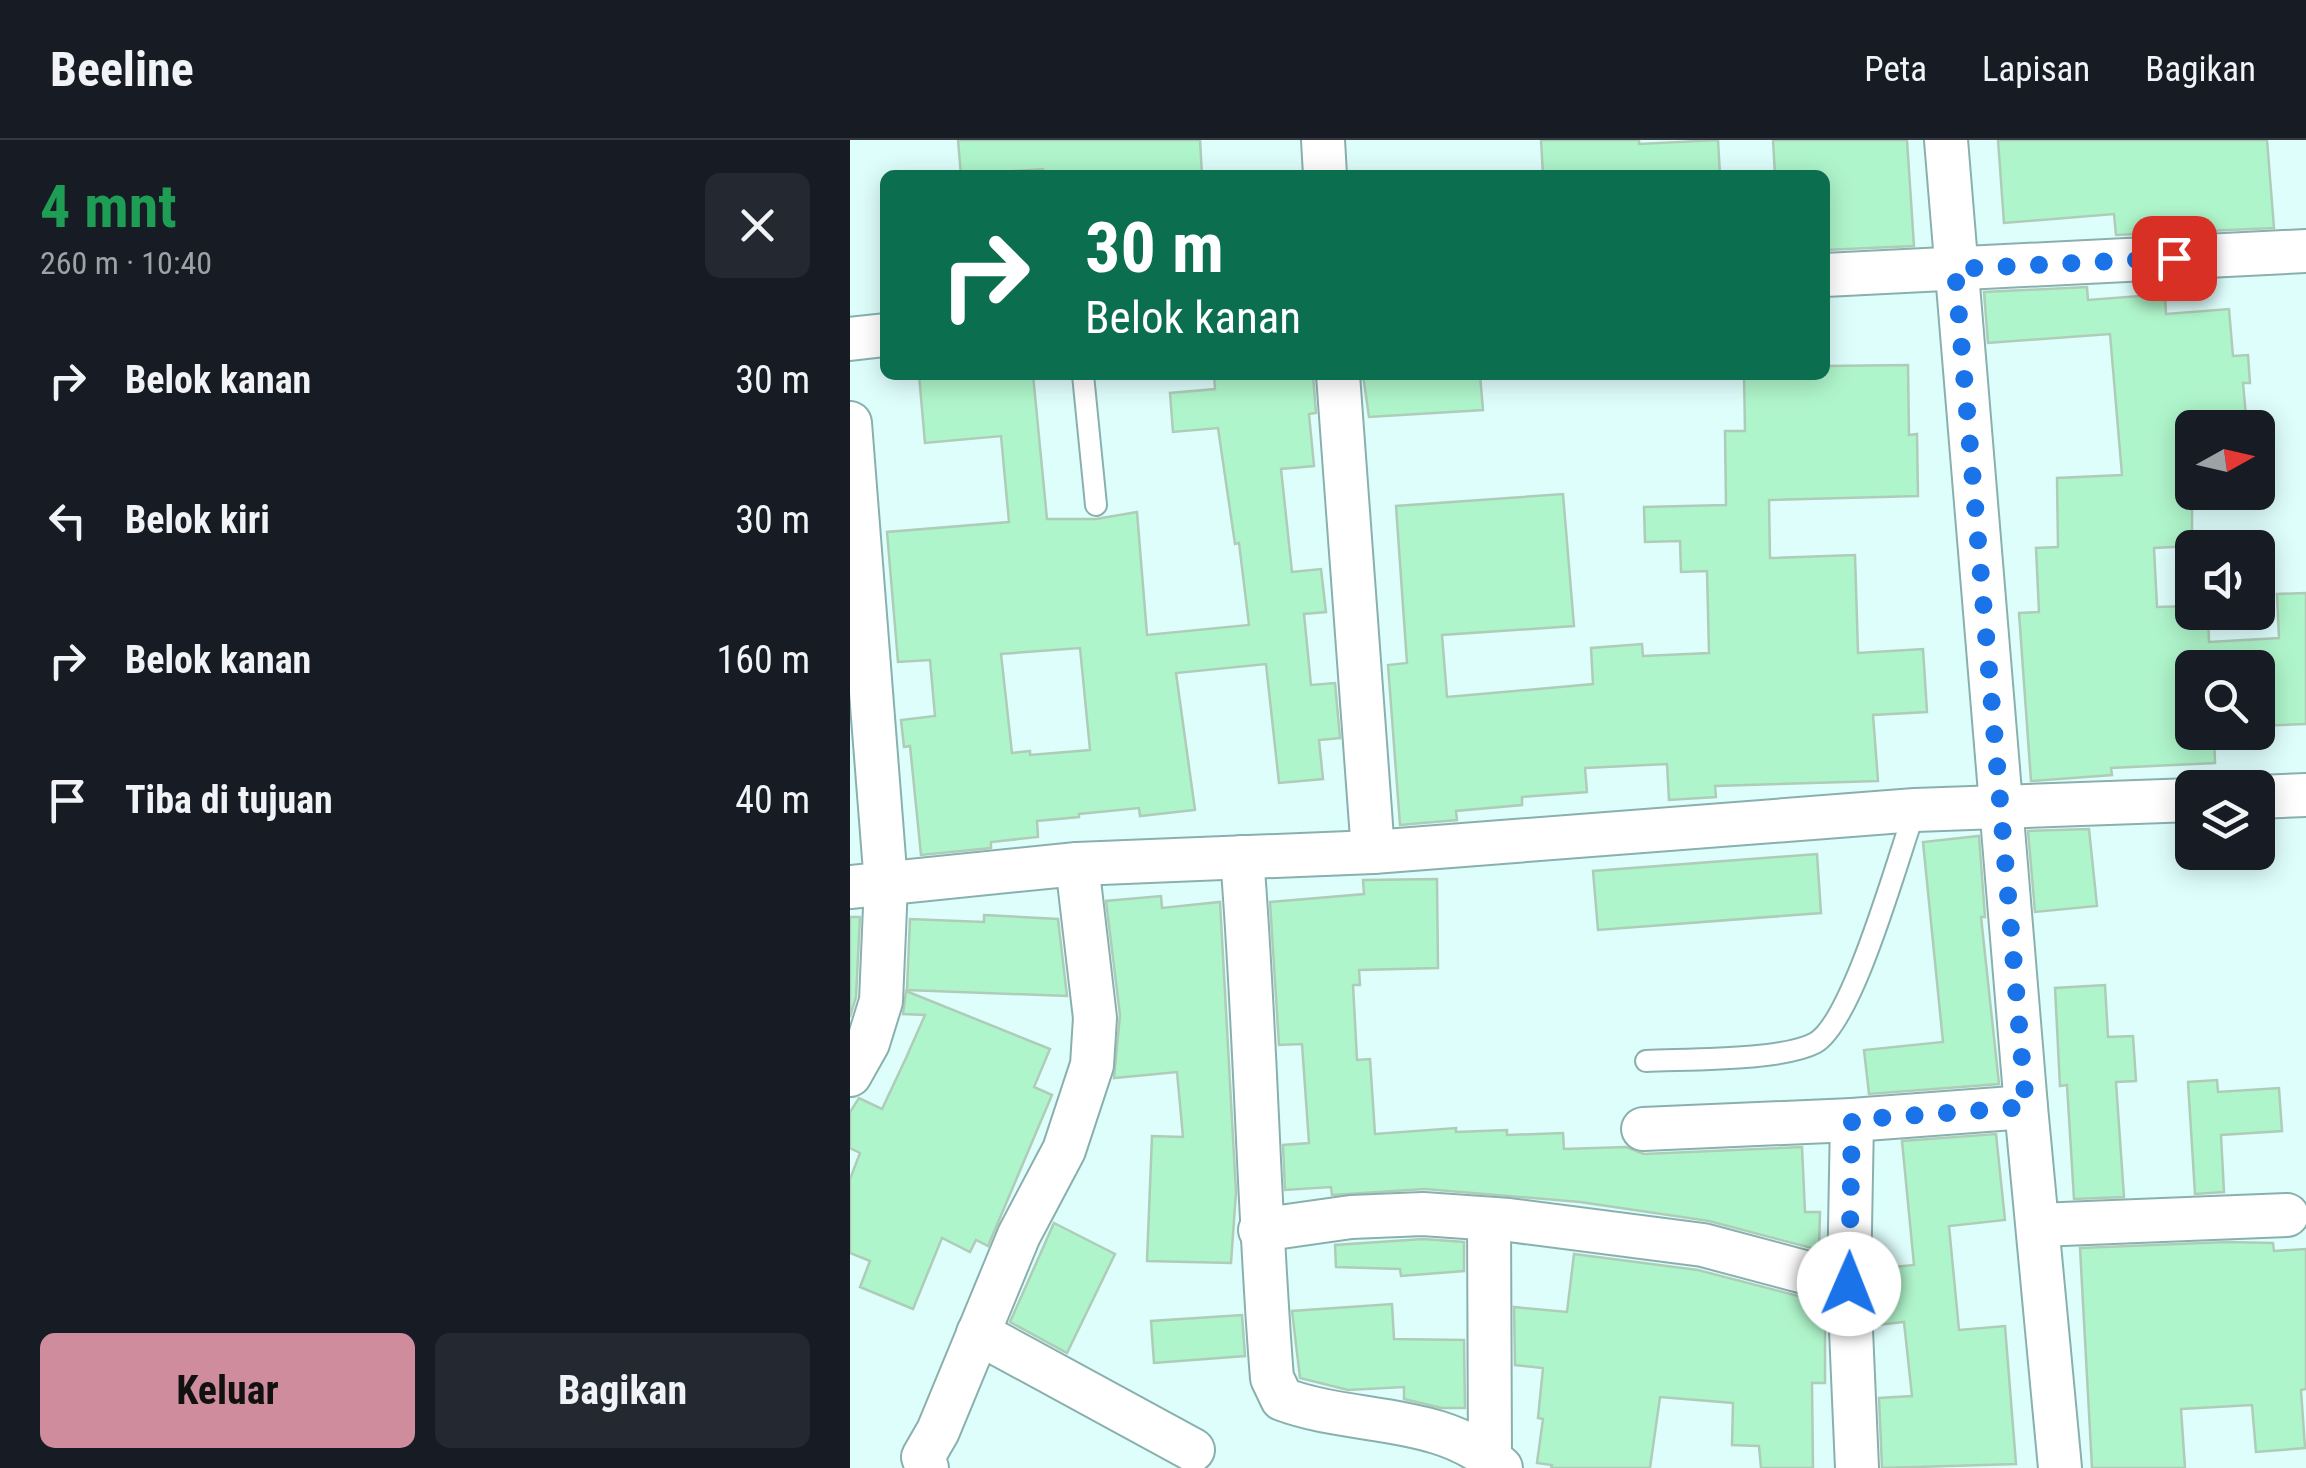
<!DOCTYPE html>
<html lang="id">
<head>
<meta charset="utf-8">
<style>
	:root { --surface:#171b24; --page:#242831; --text:#f1f3f6; --muted:#9ea1a6; --line:#363941; --accent:#cf8c9c }
	body { margin:0; font-family:"Roboto Condensed",sans-serif; background:var(--page); color:var(--text); height:100vh; display:flex; flex-direction:column; font-size:38px; white-space:nowrap }
	* { box-sizing:border-box; margin:0 }
	p { font-size:32px; color:var(--muted) }
	.icon { flex:none; width:55px; height:55px; fill:none; stroke:currentColor; stroke-width:2; stroke-linecap:round; stroke-linejoin:round }
	.map { position:relative; flex:1; overflow:hidden }
	.panel { display:flex; flex-direction:column; background:var(--surface); width:850px }
	.panel>* { flex:none }
	.hud { position:absolute; left:30px; top:30px; width:950px; height:210px; border-radius:15px; box-shadow:0 5px 25px #0003; background:#0b6e4f; color:#fff; overflow:hidden }
	.needle { width:65px; rotate:82deg }
	.controls { position:absolute; left:1325px; top:270px; display:grid; gap:20px }
	.controls a { display:grid; place-items:center; width:100px; height:100px; border-radius:15px; background:var(--surface); box-shadow:0 5px 25px #0003; font-size:50px }
	.pin { position:absolute; display:grid; place-items:center; width:85px; height:85px; color:#fff; margin:-42px; border-radius:20px; box-shadow:0 5px 15px #0006 }
	.me { position:absolute; width:110px; margin:-55px; rotate:1deg; stroke-linejoin:round; filter:drop-shadow(0 0 8px #0008) }
	.turn { display:flex; align-items:center; gap:35px; height:210px; padding:0 40px; font-size:45px }
	.turn .icon { width:130px; height:130px; stroke-width:2.5 }
	.turn b { display:block; font-size:70px; line-height:85px }
	.round { display:grid; place-items:center; flex:none; width:105px; height:105px; border-radius:15px; background:var(--page) }
	.headline { display:flex; align-items:center; justify-content:space-between; height:170px; padding:0 40px }
	h1 { font-size:60px; font-weight:700; line-height:75px; color:#1e9e55 }
	.action { display:flex; gap:20px; margin-top:auto; padding:20px 40px }
	.action a { flex:1; height:115px; border-radius:15px; background:var(--accent); color:#111; font-size:40px; font-weight:700; line-height:115px; text-align:center }
	.action a+a { background:var(--page); color:var(--text) }
	ul { padding:0; list-style:none }
	li { display:flex; align-items:center; gap:30px; height:140px; padding:0 40px }
	li div { flex:1 }
	li b { display:block; font-size:38px }
	li em { font-style:normal }
	header { display:flex; align-items:center; gap:60px; box-sizing:border-box; height:140px; padding:0 50px; background:var(--surface); border-bottom:2px solid var(--line) }
	header strong { font-size:48px }
	nav { display:flex; gap:55px; margin-inline-start:auto; font-size:35px }
	main { display:flex; flex:1; min-height:0 }
	.map>svg:first-child { display:block }
	.building { fill:#aff5cb; stroke:#afccb9; stroke-width:2.5; fill-rule:evenodd }
	.lines { fill:none; stroke-linecap:round; stroke-linejoin:round }
	.lane-casing { stroke:#8ab0ae; stroke-width:24 }
	.street-casing { stroke:#8ab0ae; stroke-width:46 }
	.lane { stroke:#fff; stroke-width:20 }
	.street { stroke:#fff; stroke-width:42 }
	.route { stroke:#1a73e8; stroke-width:18; stroke-dasharray:0 32.4 }
</style>
</head>
<body>
<header>
<strong>Beeline</strong>
<nav><a>Peta</a><a>Lapisan</a><a>Bagikan</a></nav>
</header>
<main>
<section class="panel">
<div class="headline"><div><h1>4 mnt</h1><p>260 m · 10:40</p></div><a class="round"><svg class="icon" aria-label="close" viewBox="0 0 24 24"><path d="M6 6l12 12M18 6L6 18"/></svg></a></div>
<ul>
<li><svg class="icon" aria-label="right" viewBox="0 0 24 24"><path d="M7 20v-9h11M14 6l5 5-5 5"/></svg><div><b>Belok kanan</b></div><em>30 m</em></li>
<li><svg class="icon" aria-label="left" viewBox="0 0 24 24"><path d="M17 20v-9H6M10 6l-5 5 5 5"/></svg><div><b>Belok kiri</b></div><em>30 m</em></li>
<li><svg class="icon" aria-label="right" viewBox="0 0 24 24"><path d="M7 20v-9h11M14 6l5 5-5 5"/></svg><div><b>Belok kanan</b></div><em>160 m</em></li>
<li><svg class="icon" aria-label="arrive" viewBox="0 0 24 24"><path d="M6 21V4h12l-3 4 3 4H6"/></svg><div><b>Tiba di tujuan</b></div><em>40 m</em></li>
</ul>
<div class="action"><a>Keluar</a><a>Bagikan</a></div>
</section>
<div class="map">
<svg width="1456" height="1328" viewBox="0 0 1456 1328">
	<rect width="100%" height="100%" fill="#defefc"/>
	<g class="building">
		<path d="M108,0H350L352,35H193V29L111,35Z"/>
		<path d="M691,0H789V4L868,0L870,35H693Z"/>
		<path d="M923,0H1057L1064,106L975,110V35H925Z"/>
		<path d="M1148,0H1417L1424,88L1266,95L1264,74L1154,83Z"/>
		<path d="M1237,147L1238,160L1315,154L1316,174L1379,169L1383,216L1398,215L1400,243H1393L1397,288H1342V406L1304,408L1307,467L1342,466V472H1358L1359,502L1429,498L1427,454L1456,453V584L1408,586V528H1342V592H1364L1365,623L1261,628L1262,635L1181,641L1169,473L1189,472L1186,408L1208,407L1207,338L1272,335L1260,194L1138,203L1134,152Z"/>
		<path d="M1058,225L1059,295L1067,294L1068,356L919,360L920,418L1005,415L1008,513L1073,509L1077,572L1023,575L1028,641L865,646L866,657L819,660L817,624L735,628L737,652L672,657V665L606,671L607,680L550,685L538,525L557,523L546,366L713,354L724,486L592,495L597,557L743,544L741,508L792,504L793,516L859,513L857,431L831,432L830,401L795,402L794,367L876,365L875,291H895L894,235H975V226Z"/>
		<path d="M69,235H183L197,379H246L287,372L297,495L399,485L389,403L385,404L368,288L323,292L320,253L365,249L364,235H463L466,273L459,274L464,326L431,329L442,432L471,429L476,472L454,474L461,545L485,543L490,598L469,600L473,639L429,643L416,524L326,533L345,670L290,676L289,668L229,674V677L187,681L188,697L141,702V708L71,715L60,606L54,607L51,580L85,576L80,520L48,522L37,392L159,382L151,296L75,303ZM230,508L240,610L180,615V611L162,613L151,514Z"/>
		<path d="M513,235H630L633,270L519,277Z"/>
		<path d="M1239,689L1247,766L1185,772L1178,691Z"/>
		<path d="M1129,696L1135,777H1131L1149,944L1019,954L1014,910L1093,902L1073,702Z"/>
		<path d="M967,714L971,773L748,790L743,731Z"/>
		<path d="M587,739L588,828L509,830L510,845H503L507,920L520,919L525,994L606,988V992L657,990V995L713,993L714,1009L776,1007L794,1014L952,1007L955,1072H970L969,1110L859,1081L730,1062L575,1049L482,1055L481,1047L435,1050L433,1005L459,1003L452,904L429,905L420,762L514,754L513,740Z"/>
		<path d="M311,756L312,768L370,762L386,1052L381,1123L297,1121L302,996L333,997L327,932L264,938L270,875L256,761Z"/>
		<path d="M134,775L208,779L217,856L57,850L60,779L134,782Z"/>
		<path d="M0,777H10L6,857L0,877Z"/>
		<path d="M1255,845L1258,897L1283,896L1286,941L1266,942L1274,1057L1224,1059L1217,945L1210,946L1205,848Z"/>
		<path d="M56,851L200,909L184,947L202,955L138,1106L126,1100L120,1112L92,1098L63,1169L10,1147L20,1121L0,1113V1039L10,1013L0,1008V972L9,958L32,969L56,918L75,875L53,874Z"/>
		<path d="M1367,940L1368,952L1429,948L1432,991L1371,995L1374,1052L1345,1054L1338,942Z"/>
		<path d="M1146,994L1155,1080L1099,1086L1109,1190L1155,1186L1166,1324L1032,1328L1029,1258L1062,1256L1054,1182L1026,1185L1024,1144V1129L1064,1125L1052,1001Z"/>
		<path d="M204,1083L265,1114L217,1213L160,1182Z"/>
		<path d="M573,1099L614,1102V1131L551,1136L550,1129L486,1127L485,1105Z"/>
		<path d="M1377,1102L1423,1103L1424,1111L1456,1109V1249L1451,1250L1455,1308L1406,1312L1402,1265L1331,1269L1335,1328H1242L1230,1108Z"/>
		<path d="M724,1114L848,1130L975,1163V1243H962L963,1328H911L909,1306L882,1305L883,1263L810,1257L800,1328H701L702,1325L687,1323L693,1279L688,1278L693,1228L665,1225L664,1167L717,1172Z"/>
		<path d="M542,1164L544,1199L614,1200L615,1268H592L554,1259V1247L498,1250L450,1238L442,1171Z"/>
		<path d="M392,1175L395,1216L304,1223L301,1181Z"/>
	</g>
	<g class="lines">
		<g class="lane-casing">
			<g id="lane">
				<path d="M233,235L246,365"/>
				<path d="M796,921C837,919 931,921 965,903C1003,882 1048,717 1065,670"/>
			</g>
		</g>
		<g class="street-casing">
			<g id="street">
				<path d="M473,0L475,35"/>
				<path d="M1096,0L1176,967L1210,1328"/>
				<path d="M975,135L1456,111"/>
				<path d="M0,199L35,195"/>
				<path d="M488,235L523,712"/>
				<path d="M0,283L36,744L31,861L18,903L0,935"/>
				<path d="M1408,657L1456,655"/>
				<path d="M392,717C406,891 408,1064 422,1238L432,1259C504,1286 592,1272 651,1328"/>
				<path d="M0,747L227,724L523,712L1065,670L1342,660"/>
				<path d="M793,989L1002,980"/>
				<path d="M639,1079L640,1318"/>
				<path d="M1188,1085L1437,1075"/>
				<path d="M410,1090L501,1077L573,1074L659,1080L853,1105L999,1144"/>
				<path d="M128,1193L343,1310"/>
				<path d="M77,1328L73,1317L88,1291L169,1095L214,1010L242,925L245,878L227,724"/>
				<path d="M1007,1328L999,1144L1002,980L1176,967"/>
			</g>
		</g>
		<use href="#lane" class="lane"/>
		<use href="#street" class="street"/>
	</g>
	<g class="lines">
		<path class="route" d="M999,1144L1002,980L1176,967L1105,129L1324,118"/>
	</g>
</svg>
<div class="controls">
<a><svg class="needle" viewBox="-14 -14 28 28"><path d="M0-13l5 13h-10z" fill="#e53935"/><path d="M0 13l5-13h-10z" fill="#9ea1a6"/></svg></a>
<a><svg class="icon" aria-label="sound" viewBox="0 0 24 24"><path d="M4 9h4l5-4v14l-5-4H4zM17 9q2 3 0 6"/></svg></a>
<a><svg class="icon" aria-label="search" viewBox="0 0 24 24"><circle cx="10" cy="10" r="6"/><path d="M15 15l6 6"/></svg></a>
<a><svg class="icon" aria-label="layers" viewBox="0 0 24 24"><path d="M12 4l9 5-9 5-9-5zM3 14l9 5 9-5"/></svg></a>
</div>
<div class="pin" style="left:1324px;top:118px;background:#d93025"><svg class="icon" aria-label="arrive" viewBox="0 0 24 24"><path d="M6 21V4h12l-3 4 3 4H6"/></svg></div>
<svg class="me" style="left:999px;top:1144px" viewBox="-20 -20 40 40"><circle r="19" fill="#fff"/><path d="M0-13L10 11 0 6-10 11z" fill="#1a73e8"/></svg>
<div class="hud">
<div class="turn"><svg class="icon" aria-label="right" viewBox="0 0 24 24"><path d="M7 20v-9h11M14 6l5 5-5 5"/></svg><div><b>30 m</b>Belok kanan</div></div>
</div>
</div>
</main>
</body>
</html>
